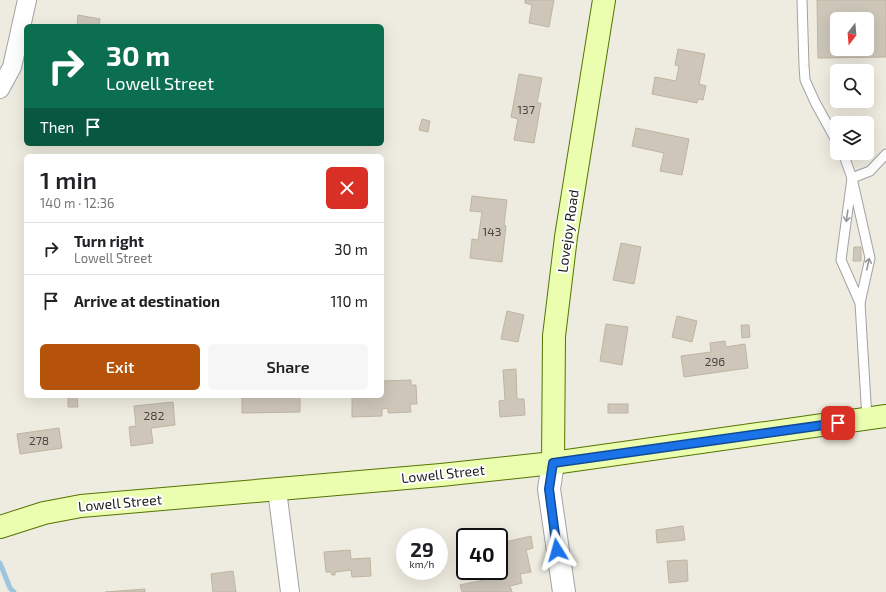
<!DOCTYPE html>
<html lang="en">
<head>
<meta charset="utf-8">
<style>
	:root { --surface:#fff; --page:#f6f6f6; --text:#202124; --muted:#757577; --line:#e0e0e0; --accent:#b45309 }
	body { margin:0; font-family:"Exo 2",sans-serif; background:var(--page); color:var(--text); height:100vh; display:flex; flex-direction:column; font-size:15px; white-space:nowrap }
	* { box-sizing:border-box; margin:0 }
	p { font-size:13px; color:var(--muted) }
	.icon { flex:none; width:22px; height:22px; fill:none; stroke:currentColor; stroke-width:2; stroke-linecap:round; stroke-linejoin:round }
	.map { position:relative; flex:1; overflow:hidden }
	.sheet { position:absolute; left:24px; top:154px; width:360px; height:244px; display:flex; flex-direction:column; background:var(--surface); border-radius:6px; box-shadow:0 4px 16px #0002 }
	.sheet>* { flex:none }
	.top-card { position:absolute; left:24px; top:24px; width:360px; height:122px; border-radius:6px; box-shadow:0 4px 16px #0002; background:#0b6e4f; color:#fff; overflow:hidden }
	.needle { width:26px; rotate:196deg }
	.buttons { position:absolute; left:830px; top:12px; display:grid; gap:8px }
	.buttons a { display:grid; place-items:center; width:44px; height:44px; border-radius:6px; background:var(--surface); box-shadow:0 4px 16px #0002; font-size:20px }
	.speed { position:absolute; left:396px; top:528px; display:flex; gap:8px; font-size:20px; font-weight:700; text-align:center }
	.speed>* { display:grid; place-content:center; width:52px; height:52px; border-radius:50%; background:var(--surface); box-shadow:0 4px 16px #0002; line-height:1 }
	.speed small { font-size:10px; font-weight:400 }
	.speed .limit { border:2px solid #111; border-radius:6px; background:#fff; color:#111 }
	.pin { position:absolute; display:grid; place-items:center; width:34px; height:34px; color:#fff; margin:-17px; border-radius:8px; box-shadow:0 2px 6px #0006 }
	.me { position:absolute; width:44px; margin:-22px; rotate:352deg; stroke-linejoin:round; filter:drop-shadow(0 0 3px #0008) }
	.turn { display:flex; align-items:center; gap:14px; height:84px; padding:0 16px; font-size:18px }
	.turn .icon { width:52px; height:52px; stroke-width:2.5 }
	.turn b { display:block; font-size:28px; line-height:34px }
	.then { display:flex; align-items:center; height:38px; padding:0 16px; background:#0003; gap:8px; font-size:15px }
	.round { display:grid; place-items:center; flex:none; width:42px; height:42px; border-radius:6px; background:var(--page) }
	.summary { display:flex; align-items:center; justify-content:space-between; height:68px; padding:0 16px }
	h1 { font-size:24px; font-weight:600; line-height:30px }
	.cta { display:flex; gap:8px; margin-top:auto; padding:8px 16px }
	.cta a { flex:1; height:46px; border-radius:6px; background:var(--accent); color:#fff; font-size:16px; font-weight:600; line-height:46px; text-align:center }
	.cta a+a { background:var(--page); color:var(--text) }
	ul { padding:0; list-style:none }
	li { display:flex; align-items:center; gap:12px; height:52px; padding:0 16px; border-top:1px solid var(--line) }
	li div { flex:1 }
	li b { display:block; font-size:15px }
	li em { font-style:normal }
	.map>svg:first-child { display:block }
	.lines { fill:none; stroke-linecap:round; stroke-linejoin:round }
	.stream { stroke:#9dc5de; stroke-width:5 }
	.building { fill:#cdc6b9; stroke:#c0b4a2; fill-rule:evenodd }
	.service-casing { stroke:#a2a2a2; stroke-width:11 }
	.minor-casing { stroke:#a2a2a2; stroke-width:20 }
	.tertiary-casing { stroke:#a2a2a2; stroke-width:24 }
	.secondary-casing { stroke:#547500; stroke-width:24 }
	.service { stroke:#fff; stroke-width:9 }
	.minor { stroke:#fff; stroke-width:18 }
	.tertiary { stroke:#fff; stroke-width:22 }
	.secondary { stroke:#ebfdaf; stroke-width:22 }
	.oneway { stroke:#989898 }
	.route-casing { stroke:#114b97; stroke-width:10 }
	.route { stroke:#1a73e8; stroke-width:7 }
	.labels { text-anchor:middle; stroke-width:4; stroke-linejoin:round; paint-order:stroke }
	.number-label { font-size:12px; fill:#484642 }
	.street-label { font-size:14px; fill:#1b1b1b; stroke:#fff }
</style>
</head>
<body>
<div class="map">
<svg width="886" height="592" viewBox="0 0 886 592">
	<rect width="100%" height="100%" fill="#eeebe0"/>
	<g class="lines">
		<path class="stream" d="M0,563L10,588L14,592"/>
	</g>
	<g class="building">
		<path d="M525,0H554L549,27L529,23L532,5L525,3Z"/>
		<path d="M817,0H886V57L818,58ZM837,19H867V49H837Z"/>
		<path d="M78,15L100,19L99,26H77Z"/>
		<path d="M678,49L705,54L699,84L706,86L703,100L698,99L697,103L652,94L655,77L676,81L679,66L675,65Z"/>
		<path d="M519,74L542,78L537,103H541L534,143L514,140L518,119L511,117Z"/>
		<path d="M422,119L430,121L428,132L419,130Z"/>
		<path d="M636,128L689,139L682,175L660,171L664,153L632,146Z"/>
		<path d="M472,196L507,200L504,225L506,226L502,262L470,258L472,239L478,240L482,212L470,211Z"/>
		<path d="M621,243L641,247L634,284L613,280Z"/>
		<path d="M854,247H861V261H853Z"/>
		<path d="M507,311L524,315L518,342L501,339Z"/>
		<path d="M677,316L697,321L692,342L672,337Z"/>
		<path d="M606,324L628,327L622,365L600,361Z"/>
		<path d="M741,325H749L750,337L742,338Z"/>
		<path d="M725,341L726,347L745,344L748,368L684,377L681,356L711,352L710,343Z"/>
		<path d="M516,369L517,399H524L525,415L500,417L499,401L505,400L503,370Z"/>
		<path d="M411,380V385H416L417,404H410L411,412L388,413V408L382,409V416L352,417V396H382V381Z"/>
		<path d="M242,396H300V412L242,413Z"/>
		<path d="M68,397H77L78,407H68Z"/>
		<path d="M173,402L175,425L151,428L153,443L131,446L129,427L136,426L134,406Z"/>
		<rect x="608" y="404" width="20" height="9"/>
		<path d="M59,428L62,448L20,454L17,434Z"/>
		<path d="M683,526L685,540L657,543L656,530Z"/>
		<path d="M531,536L533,548L526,550L531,572L520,574L522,583L510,586L512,592H462L460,585L508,575L501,543Z"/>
		<path d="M350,550L351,559L370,558L371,576L352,577L351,570L335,572V575H332L331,572H326L324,552Z"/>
		<path d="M687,560L688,581L669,583L667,561Z"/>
		<path d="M233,571L236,592H213L211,574Z"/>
		<path d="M145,589V592H105Z"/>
	</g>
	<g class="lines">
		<g class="service-casing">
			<g id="service">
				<path d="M802,0L804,66L805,80L815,102L837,142"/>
				<path d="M843,153L852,178L870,258L860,303L841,260L852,178"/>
				<path d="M852,178L870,171L886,154"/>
				<path d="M860,303L867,419"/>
			</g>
		</g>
		<g class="minor-casing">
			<g id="minor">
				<path d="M0,89L12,67L27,0"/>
				<path d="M277,490L290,592"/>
			</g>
		</g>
		<g class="tertiary-casing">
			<path id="tertiary" d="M553,463L549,489L564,592"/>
		</g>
		<g class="secondary-casing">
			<g id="secondary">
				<path d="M553,463L554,336L566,237L604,0"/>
				<path d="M0,527L44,513L81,506L441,475L553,463L886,416"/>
			</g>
		</g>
		<use href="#service" class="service"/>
		<use href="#minor" class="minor"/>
		<use href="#tertiary" class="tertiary"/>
		<use href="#secondary" class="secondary"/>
	</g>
	<defs><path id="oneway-shaft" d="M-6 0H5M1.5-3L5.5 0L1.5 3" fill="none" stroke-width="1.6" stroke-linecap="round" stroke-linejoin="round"/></defs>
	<g class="oneway">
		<use href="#oneway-shaft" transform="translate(847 216) rotate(98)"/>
		<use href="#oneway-shaft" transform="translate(868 264) rotate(-78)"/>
	</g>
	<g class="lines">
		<g class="route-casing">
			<path id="route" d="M557,550L549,489L553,463L838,423"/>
		</g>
		<use href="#route" class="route"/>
	</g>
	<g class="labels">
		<g class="number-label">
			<text x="526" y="114">137</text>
			<text x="492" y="236">143</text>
			<text x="715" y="366">296</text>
			<text x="154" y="420">282</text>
			<text x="39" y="445">278</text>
		</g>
		<g class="street-label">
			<text transform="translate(568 231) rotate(-82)" y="5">Lovejoy Road</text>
			<text transform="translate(443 474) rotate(-6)" y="5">Lowell Street</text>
			<text transform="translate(120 503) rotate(-5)" y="5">Lowell Street</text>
		</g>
	</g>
</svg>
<div class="buttons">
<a><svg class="needle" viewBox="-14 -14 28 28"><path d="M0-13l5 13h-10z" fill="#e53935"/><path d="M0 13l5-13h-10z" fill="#757577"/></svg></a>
<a><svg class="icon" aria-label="search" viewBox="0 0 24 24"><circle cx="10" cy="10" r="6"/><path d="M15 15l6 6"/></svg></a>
<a><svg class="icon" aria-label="layers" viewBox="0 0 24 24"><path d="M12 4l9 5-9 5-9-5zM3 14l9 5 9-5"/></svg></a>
</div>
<div class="speed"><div>29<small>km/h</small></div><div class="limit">40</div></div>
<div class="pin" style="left:838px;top:423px;background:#d93025"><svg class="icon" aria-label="arrive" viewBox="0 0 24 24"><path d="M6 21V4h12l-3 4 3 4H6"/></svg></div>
<svg class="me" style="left:557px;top:550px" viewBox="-20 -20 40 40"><path d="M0-17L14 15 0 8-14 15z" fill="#1a73e8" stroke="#fff" stroke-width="4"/></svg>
<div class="top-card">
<div class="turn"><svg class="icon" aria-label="right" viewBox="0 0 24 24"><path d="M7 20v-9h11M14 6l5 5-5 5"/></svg><div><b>30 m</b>Lowell Street</div></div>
<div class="then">Then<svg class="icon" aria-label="arrive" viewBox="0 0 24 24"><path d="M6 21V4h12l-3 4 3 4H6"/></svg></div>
</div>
<section class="sheet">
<div class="summary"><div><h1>1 min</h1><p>140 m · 12:36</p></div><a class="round" style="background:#d93025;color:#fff"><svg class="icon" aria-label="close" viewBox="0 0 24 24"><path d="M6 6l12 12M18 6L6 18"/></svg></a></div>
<ul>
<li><svg class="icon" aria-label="right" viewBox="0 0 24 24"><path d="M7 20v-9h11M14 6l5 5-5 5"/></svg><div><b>Turn right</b><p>Lowell Street</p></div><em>30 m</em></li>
<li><svg class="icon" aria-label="arrive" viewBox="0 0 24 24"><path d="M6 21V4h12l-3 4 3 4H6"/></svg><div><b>Arrive at destination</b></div><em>110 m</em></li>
</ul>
<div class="cta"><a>Exit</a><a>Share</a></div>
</section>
</div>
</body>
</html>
